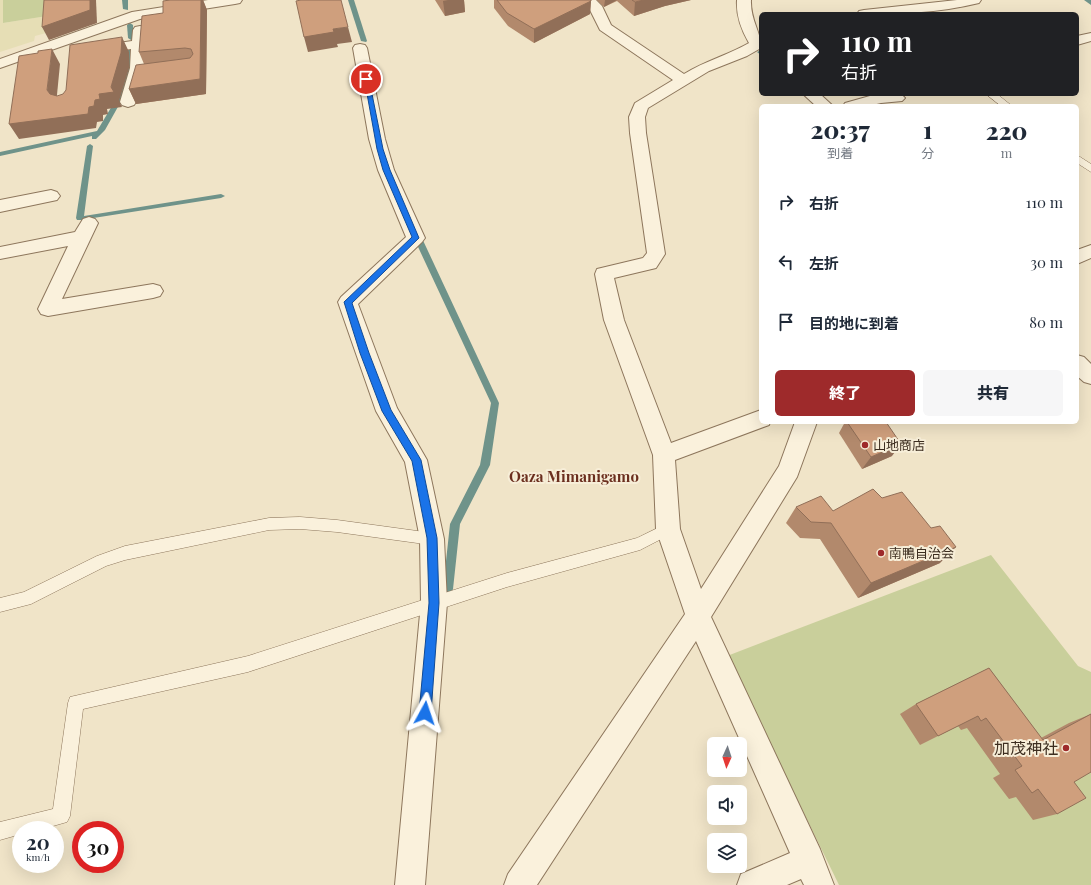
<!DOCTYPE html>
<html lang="ja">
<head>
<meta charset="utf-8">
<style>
	:root { --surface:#fff; --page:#f6f6f7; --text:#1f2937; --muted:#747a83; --accent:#9e2a2b }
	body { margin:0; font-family:"Playfair Display","Noto Sans JP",serif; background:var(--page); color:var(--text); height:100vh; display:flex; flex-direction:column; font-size:15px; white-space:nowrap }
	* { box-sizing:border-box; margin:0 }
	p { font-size:13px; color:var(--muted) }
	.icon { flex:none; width:22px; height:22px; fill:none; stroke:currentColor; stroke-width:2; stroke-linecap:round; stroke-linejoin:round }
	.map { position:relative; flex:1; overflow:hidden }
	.panel { position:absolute; left:759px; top:104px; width:320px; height:320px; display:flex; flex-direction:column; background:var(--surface); border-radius:6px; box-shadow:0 4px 16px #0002 }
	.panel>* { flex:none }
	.hud { position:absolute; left:759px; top:12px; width:320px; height:84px; border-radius:6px; box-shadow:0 4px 16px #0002; background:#202124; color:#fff; overflow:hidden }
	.needle { width:26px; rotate:183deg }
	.controls { position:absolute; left:707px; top:737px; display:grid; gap:8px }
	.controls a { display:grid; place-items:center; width:40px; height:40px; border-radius:6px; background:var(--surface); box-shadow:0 4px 16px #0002; font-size:20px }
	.speed { position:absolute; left:12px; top:821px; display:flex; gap:8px; font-size:20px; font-weight:700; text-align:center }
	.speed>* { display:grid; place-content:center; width:52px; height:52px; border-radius:50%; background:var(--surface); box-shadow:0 4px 16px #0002; line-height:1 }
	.speed small { font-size:10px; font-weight:400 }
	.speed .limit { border:6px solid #d22; background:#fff; color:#111 }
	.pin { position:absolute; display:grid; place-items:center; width:34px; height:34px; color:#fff; margin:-17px; border:2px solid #fff; border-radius:50%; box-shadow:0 1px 4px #0007 }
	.me { position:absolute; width:44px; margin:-22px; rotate:5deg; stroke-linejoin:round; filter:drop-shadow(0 0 3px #0008) }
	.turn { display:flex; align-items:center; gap:14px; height:84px; padding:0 16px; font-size:18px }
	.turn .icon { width:52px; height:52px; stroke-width:2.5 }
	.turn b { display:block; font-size:28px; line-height:34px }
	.eta { display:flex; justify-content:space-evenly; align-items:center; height:68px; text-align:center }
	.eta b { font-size:24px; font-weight:800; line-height:28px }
	.primary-button { display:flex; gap:8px; margin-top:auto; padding:8px 16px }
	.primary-button a { flex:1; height:46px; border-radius:6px; background:var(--accent); color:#fff; font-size:16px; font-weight:800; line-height:46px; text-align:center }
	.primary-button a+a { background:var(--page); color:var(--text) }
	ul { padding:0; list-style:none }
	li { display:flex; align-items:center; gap:12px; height:60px; padding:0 16px }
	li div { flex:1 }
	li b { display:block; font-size:15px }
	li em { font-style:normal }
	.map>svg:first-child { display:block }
	.farmland { fill:#e6deb5 }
	.green { fill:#c9cf9b }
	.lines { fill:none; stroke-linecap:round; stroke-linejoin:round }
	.stream { fill:#6f938a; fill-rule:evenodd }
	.service-casing { stroke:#8d765c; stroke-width:1 }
	.minor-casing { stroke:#8d765c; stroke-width:2 }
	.service { fill:#faf1dc; fill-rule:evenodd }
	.minor { fill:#faf1dc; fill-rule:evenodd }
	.wall { fill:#b2896c }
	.shaded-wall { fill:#916f58 }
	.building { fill:#cf9f7d; stroke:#916f58 }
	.route { fill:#1a73e8; stroke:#114b97 }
	.poi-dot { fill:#9e2a2b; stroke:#f7eed8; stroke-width:1.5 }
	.labels { text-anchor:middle; stroke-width:4; stroke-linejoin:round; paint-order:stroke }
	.poi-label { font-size:13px; fill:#3d2e20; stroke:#f7eed8; text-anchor:start }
	.quarter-label { font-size:15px; font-weight:bold; fill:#6b2e1e; stroke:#f7eed8 }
	.near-poi-label { font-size:16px; fill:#3d2e20; stroke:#f7eed8; text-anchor:end }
</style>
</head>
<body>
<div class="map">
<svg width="1091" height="885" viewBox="0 0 1091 885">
	<rect width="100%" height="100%" fill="#f0e4c8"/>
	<path class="farmland" d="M0,0H3V23L47,16L46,33L35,36L34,41L0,52Z"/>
	<g class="green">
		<path d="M3,0H48L47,16L3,23Z"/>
		<path d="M991,555L1078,666L1091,672V885H839L727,656Z"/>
	</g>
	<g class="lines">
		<g class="stream">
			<path d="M122,0H128V10L123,9Z"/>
			<path d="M348,0H354L367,41L366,42L361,41Z"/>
			<path d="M1084,0H1091V5Z"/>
			<path d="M130,23L133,25L134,38L131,40L128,38L127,25Z"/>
			<path d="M130,48L133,50L124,96L105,130L96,139H92V136L0,156V152L97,131L118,96L127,50Z"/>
			<path d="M761,50V55L757,52Z"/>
			<path d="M90,144L93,146L84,216L221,194L225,196L221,198L87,219L84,218L83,220H77L76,218L87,146Z"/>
			<path d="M416,231L420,234L499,403L490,465L460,524L453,589L452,592L448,594L444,592L443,589L450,524L480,465L491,403L412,234Z"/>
		</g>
		<g class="service-casing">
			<g id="service">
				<path d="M986,94H997L1012,106H1001Z"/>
				<path d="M1077,155L1091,164V172L1077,163Z"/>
				<path d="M300,517L337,520L432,533L437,534L439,539L437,544L432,545L337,532L300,529L269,530L125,560L106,566L31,604L0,612V598L24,592L97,556L125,546L269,518Z"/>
				<path d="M668,523L673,525L675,529L673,533L640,550L507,587L248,672L83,709L70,816L67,822L39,830H21V834L0,840V822L53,809L68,703L70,697L248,656L507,573L637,538Z"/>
			</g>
		</g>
		<g class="minor-casing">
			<g id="minor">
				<path d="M208,0H242L240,3L235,4L140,19L0,68V59L132,12Z"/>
				<path d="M580,0H596L602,6L611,25L684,74C705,61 728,55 749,43C741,29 736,16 737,0H751C750,20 761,31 761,48L747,56L709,71L648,108L645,117L646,133L665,254L656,268L614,278L624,320L671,443L761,410V422H770L769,425L675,460L680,529L701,589L779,466L795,422H817L797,477L711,617L820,849L834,885H804L801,879L787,885H737L741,874L790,853L696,641L537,885H504L508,874L685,614L656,529L653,455L604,320L595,274L597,269L643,258L647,253L630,133L629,117L635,103L673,80L600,30L589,8Z"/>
				<path d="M957,0H981L979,3C939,13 898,14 857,14L859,11L864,10Z"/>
				<path d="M140,26L145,27L147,30L144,68L136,102L134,105L128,107L122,105L120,102L130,68L131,49L98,54L93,53L91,50L93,47L98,46L132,41L133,30L135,27Z"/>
				<path d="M1091,33V41L1077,45V36Z"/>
				<path d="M360,44L365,45L367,48L385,139L394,170L425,238L422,242L358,304L397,408L427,460L444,539L447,603L425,885H395L421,603L420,539L405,462L376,411L338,302L341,297L406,237L378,170L369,139L353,48L355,45Z"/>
				<path d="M803,94H820L833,106H816Z"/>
				<path d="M877,94H900L902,95L905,98L902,101L881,103L868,106H843L845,103Z"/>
				<path d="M51,190L57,192L60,196L57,200L0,212V200Z"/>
				<path d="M89,217L95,219L98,223L62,299L153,284L160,286L163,291L160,296L153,298L48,316L41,314L38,309L68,246L0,259V247L75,232L83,219Z"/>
				<path d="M1091,245V258L1077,264V250Z"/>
				<path d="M1077,355L1084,357L1091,364V384L1084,382L1077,376Z"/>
			</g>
		</g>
		<use href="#service" class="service"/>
		<use href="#minor" class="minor"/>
	</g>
	<g class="wall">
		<path d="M166,0H203L207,10L206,94L136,104L129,89L144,64L139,52L163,13Z"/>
		<path d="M435,0H464L465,12L445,16Z"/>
		<path d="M494,0H591L590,14L534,43L508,26L494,8Z"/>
		<path d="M597,0H691L665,6L634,16L617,1L604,7Z"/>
		<path d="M845,422H886L892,456L862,469L839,433Z"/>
		<path d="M796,507L833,511L940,563L858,598L820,539L800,538L786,523Z"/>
		<path d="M989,668L1041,738L1069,723L1091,714L1074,782L1057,814L1033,820L1016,797L1009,799L993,778L1000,774L967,728L961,730L958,726L920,745L900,714L916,704Z"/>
	</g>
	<g class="shaded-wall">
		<path d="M90,0H96L97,23L49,40L42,27Z"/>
		<path d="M201,0H203L207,10L206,94L136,104L129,89L200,79Z"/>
		<path d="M448,0H464L465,12L445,16L443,1Z"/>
		<path d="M605,0H617L604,7Z"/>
		<path d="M644,0H691L665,6L634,16L635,2Z"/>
		<path d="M591,1L590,14L534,43V29Z"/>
		<path d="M348,27L352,42L337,44L338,47L308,52L304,37L333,29Z"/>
		<path d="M122,37L129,52V68L119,101L122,107L107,109L108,114L103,115V121L97,122L96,128L19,139L9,124L89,107L99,94L111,87Z"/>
		<path d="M52,49L60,64L56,105L47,90Z"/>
		<path d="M901,444L892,456L862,469L871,457Z"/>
		<path d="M956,547L940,563L858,598L871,583Z"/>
	</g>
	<g class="building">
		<path d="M44,0H90V10L42,27Z"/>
		<path d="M170,0H201L200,79L129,89L136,65L190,58L193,54L191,49L185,48L139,52L142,16L163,13V1Z"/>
		<path d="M301,0H341L348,27L333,29L334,32L304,37L296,1Z"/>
		<path d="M497,0H591V1L534,29L507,13Z"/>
		<path d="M632,0H644L635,2Z"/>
		<path d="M122,37L121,53L111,87L114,92L99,94L100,99L95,100L94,106L89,107L88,114L9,124L19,56L38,53V51L52,49L47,90L50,94L57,96L63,94L66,90L70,45Z"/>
		<path d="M847,422H886L901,444L871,457Z"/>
		<path d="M873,489L882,498L902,492L931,528L940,526L956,547L871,583L831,523L811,522L796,507L821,496L833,511Z"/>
		<path d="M989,668L1043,740L1091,714V772L1074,782L1086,798L1057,814L1038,789L1032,793L1015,770L1022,766L986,718L981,721L978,716L938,736L916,704Z"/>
	</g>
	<path class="route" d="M364,77L369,79L383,149L390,170L419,238L352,303L369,353L391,410L421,460L437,538L439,603L431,713L429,717L425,719L421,717L419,713L429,603L427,538L412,461L382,411L360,353L344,302L412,237L383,170L377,149Z"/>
	<g class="poi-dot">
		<circle cx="865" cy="445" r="4"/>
		<circle cx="881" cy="553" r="4"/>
		<circle cx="1066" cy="748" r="4"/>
	</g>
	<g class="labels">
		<g class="poi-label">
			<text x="873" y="450">山地商店</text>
			<text x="889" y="558">南鴨自治会</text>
		</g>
		<g class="quarter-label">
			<text x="574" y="482">Oaza Mimanigamo</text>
		</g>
		<g class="near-poi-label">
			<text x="1058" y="754">加茂神社</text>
		</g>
	</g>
</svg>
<div class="controls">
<a><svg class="needle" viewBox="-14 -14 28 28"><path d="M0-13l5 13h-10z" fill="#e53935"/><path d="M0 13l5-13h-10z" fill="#747a83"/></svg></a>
<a><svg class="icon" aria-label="sound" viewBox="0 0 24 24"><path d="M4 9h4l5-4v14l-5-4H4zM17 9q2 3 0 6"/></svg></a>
<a><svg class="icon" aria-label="layers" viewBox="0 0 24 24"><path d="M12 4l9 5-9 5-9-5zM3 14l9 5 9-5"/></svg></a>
</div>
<div class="speed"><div>20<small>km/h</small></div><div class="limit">30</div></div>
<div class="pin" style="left:366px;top:79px;background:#d93025"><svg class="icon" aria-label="arrive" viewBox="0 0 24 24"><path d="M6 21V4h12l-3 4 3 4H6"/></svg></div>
<svg class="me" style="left:425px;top:713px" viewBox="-20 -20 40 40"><path d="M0-17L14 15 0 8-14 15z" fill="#1a73e8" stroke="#fff" stroke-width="4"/></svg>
<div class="hud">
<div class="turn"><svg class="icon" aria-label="right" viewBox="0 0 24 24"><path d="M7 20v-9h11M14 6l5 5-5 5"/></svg><div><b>110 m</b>右折</div></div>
</div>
<section class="panel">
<div class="eta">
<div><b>20:37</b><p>到着</p></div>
<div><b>1</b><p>分</p></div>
<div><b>220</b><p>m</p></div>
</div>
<ul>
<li><svg class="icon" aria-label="right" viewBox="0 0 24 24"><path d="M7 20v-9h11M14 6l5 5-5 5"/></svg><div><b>右折</b></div><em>110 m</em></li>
<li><svg class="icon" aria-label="left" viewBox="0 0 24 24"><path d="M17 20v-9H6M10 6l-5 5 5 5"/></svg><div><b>左折</b></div><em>30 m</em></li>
<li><svg class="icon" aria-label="arrive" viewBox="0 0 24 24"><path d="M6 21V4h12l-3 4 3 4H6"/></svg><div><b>目的地に到着</b></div><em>80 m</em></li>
</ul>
<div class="primary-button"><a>終了</a><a>共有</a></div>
</section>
</div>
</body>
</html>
